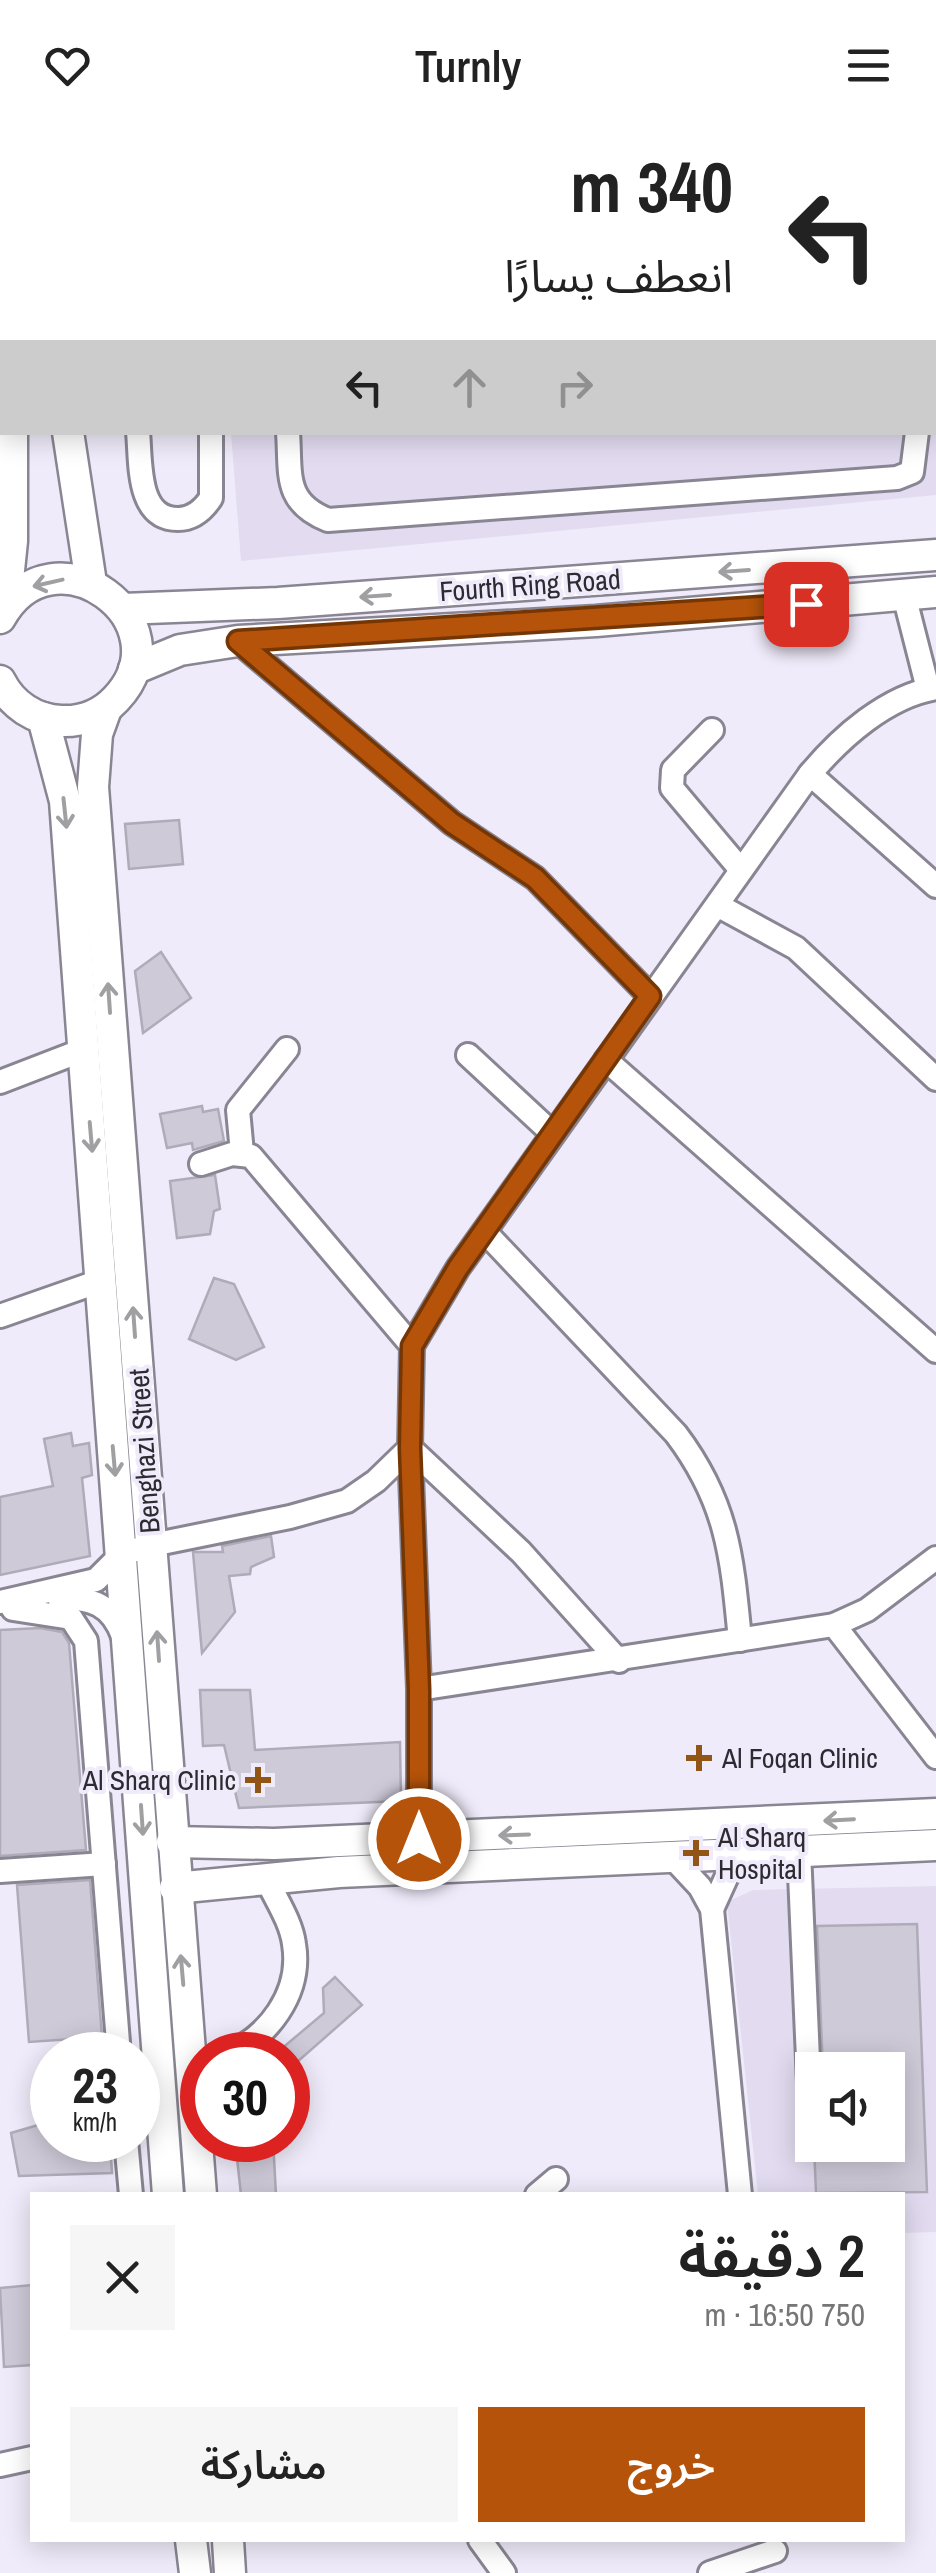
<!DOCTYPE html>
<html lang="ar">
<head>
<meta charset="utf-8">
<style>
	:root { --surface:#fff; --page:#f6f6f6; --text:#222; --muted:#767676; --accent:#b45309 }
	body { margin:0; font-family:"Archivo Narrow","Noto Sans Arabic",sans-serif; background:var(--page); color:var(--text); direction:rtl; height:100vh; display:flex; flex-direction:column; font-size:38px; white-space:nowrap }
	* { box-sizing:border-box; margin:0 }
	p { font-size:32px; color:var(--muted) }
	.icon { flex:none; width:55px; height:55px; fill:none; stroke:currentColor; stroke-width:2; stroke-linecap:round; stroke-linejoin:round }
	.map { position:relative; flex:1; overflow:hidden; direction:ltr }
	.panel { position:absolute; left:30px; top:2062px; width:875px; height:350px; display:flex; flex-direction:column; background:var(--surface); border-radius:0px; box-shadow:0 5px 25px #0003; direction:rtl }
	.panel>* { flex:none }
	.hud { position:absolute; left:0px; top:0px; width:938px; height:305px; box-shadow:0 5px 25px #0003; direction:rtl; background:#fff; color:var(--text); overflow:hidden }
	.tools { position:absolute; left:795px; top:1922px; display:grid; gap:20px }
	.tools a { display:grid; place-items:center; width:110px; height:110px; border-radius:0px; background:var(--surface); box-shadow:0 5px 25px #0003; font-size:50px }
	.speed { position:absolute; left:30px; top:1902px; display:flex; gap:20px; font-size:50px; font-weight:700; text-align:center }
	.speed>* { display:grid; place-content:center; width:130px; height:130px; border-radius:50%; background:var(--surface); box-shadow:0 5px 25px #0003; line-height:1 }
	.speed small { font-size:25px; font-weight:400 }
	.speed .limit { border:15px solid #d22; background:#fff; color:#111 }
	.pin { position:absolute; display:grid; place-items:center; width:85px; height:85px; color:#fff; margin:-42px; border-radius:20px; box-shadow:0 5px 15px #0006 }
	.me { position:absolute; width:110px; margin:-55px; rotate:0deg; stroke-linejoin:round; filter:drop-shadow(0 0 8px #0008) }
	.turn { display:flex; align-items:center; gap:35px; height:210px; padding:0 40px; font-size:45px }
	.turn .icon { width:130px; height:130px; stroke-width:2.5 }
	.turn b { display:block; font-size:70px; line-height:85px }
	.lanes { display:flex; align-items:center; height:95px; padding:0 40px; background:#0003; justify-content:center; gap:50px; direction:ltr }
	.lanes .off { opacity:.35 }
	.round { display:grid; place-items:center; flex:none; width:105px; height:105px; border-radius:0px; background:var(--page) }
	.overview { display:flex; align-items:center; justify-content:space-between; height:170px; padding:0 40px }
	h1 { font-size:60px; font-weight:600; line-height:75px }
	.primary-button { display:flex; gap:20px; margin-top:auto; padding:20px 40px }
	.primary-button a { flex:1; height:115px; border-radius:0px; background:var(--accent); color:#fff; font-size:40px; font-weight:600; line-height:115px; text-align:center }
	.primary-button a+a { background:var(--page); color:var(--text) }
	header { display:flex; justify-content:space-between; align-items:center; height:130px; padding:0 40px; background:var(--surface); font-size:45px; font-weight:600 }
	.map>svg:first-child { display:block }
	.built { fill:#e3dcf1; fill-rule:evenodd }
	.building { fill:#cfcad8; stroke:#afabb8; stroke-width:2.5 }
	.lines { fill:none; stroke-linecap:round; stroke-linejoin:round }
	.minor-casing { stroke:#898592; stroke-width:28 }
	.major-casing { stroke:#898592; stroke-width:35 }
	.minor { stroke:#fff; stroke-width:22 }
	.major { stroke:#fff; stroke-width:30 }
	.oneway { stroke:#a0a0a2 }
	.route-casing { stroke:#753606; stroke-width:25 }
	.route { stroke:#b45309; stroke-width:18 }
	.poi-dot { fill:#915615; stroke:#f0ebfa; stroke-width:4 }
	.labels { text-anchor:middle; stroke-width:8; stroke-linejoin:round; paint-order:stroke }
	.street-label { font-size:28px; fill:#2d2b31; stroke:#f0ebfa }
	.poi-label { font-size:28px; fill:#2d2b31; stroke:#f0ebfa; text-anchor:start }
</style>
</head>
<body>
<header><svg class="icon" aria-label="menu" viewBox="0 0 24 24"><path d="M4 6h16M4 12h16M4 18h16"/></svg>Turnly<svg class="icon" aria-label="heart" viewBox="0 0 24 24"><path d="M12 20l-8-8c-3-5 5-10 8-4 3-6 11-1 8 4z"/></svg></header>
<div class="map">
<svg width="936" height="2443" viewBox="0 0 936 2443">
	<rect width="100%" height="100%" fill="#f0ebfa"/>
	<g class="built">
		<path d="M205,0H936V365L241,431L231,303L935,302V2Z"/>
		<path d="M936,1756V2102L903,2103L902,2065H758L727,1772L753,1760ZM812,1940H888V2015H812Z"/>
	</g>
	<g class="building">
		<path d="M179,690L183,734L129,739L125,694Z"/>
		<path d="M161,822L191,868L143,903L135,841Z"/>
		<path d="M202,976L203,982L218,979L224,1011L193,1020L192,1013L167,1018L160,984Z"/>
		<path d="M215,1045L220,1079L214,1081L210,1104L177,1108L170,1051Z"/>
		<path d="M214,1148L234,1154L264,1217L236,1230L189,1209Z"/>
		<path d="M71,1303L73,1316L89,1313L92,1345L82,1348L90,1426L0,1445V1367L53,1356L44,1309Z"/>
		<path d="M271,1406L274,1427L251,1437L250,1444L229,1446L235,1482L202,1523L193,1422H223L222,1416Z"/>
		<path d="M40,1498L62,1502L69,1513L86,1720L0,1726V1500Z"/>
		<path d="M200,1560H250L255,1620L400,1612L401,1671L239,1678L224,1615L203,1616Z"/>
		<path d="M90,1750L102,1907L29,1912L17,1755Z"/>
		<path d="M917,1794L927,2062L816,2063L814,2015H888V1940H823L817,1796Z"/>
		<path d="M335,1847L362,1875L288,1940V1925H274L324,1883L323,1858Z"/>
		<path d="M52,1991V2010H110L112,2043L19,2046L11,2003Z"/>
		<path d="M235,2010H273L276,2065H241Z"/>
		<path d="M32,2155V2235L4,2237L0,2158Z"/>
	</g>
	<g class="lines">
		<g class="minor-casing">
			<g id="minor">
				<path d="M110,0L111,2"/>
				<path d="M185,0V2"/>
				<path d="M898,0V2"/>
				<path d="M263,2L264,0"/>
				<path d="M138,302C141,331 136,389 178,389C193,389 203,380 211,368V302"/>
				<path d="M288,302C291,344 283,372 328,390L897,348L912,342L917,302"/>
				<path d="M904,465L928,559"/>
				<path d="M238,511L452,693L535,748L650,866"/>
				<path d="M712,600L673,640L672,658L741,740"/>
				<path d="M810,644L936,756"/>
				<path d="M719,776L796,818L936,949"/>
				<path d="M468,925L553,1004"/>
				<path d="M606,930L936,1221"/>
				<path d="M0,952L83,920"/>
				<path d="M242,1023L238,980L287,919"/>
				<path d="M201,1034L232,1024L251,1026L412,1216"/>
				<path d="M486,1103L676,1304C728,1373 732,1427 740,1510"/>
				<path d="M0,1186L100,1151"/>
				<path d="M59,1468C92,1468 111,1474 123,1506"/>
				<path d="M0,1472L96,1450L122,1424L152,1415L290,1387L347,1371L376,1351L410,1318L521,1422L619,1531"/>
				<path d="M13,1479L71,1488L86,1511L119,1925"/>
				<path d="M834,1495L936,1627"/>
				<path d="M419,1559L834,1495L867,1480L936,1428"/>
				<path d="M419,1709V1559L410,1318L412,1216L458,1138L810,644C841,607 887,566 936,558"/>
				<path d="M799,1721L811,1999"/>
				<path d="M673,1728L700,1757L712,1779L740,2065"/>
				<path d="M0,1741L104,1734"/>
				<path d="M712,1779L727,1746L746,1724"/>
				<path d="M224,1925C268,1909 302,1863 294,1814C291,1791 275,1768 266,1748"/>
				<path d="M126,2010L131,2065"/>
				<path d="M537,2065L556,2049"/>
				<path d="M0,2335L32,2328"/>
				<path d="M480,2410L504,2443"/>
				<path d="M710,2443L775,2421"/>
			</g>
		</g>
		<g class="major-casing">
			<g id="major">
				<path d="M45,0L46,2"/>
				<path d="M0,82L2,129"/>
				<path d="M68,302L91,453"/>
				<path d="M5,479L12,411V302"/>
				<path d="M123,479L278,473L936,425"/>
				<path d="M0,488C53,392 189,492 116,569C102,584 82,592 61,591C35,590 12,575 0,551"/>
				<path d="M134,539L180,520L238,511L596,491L936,462"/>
				<path d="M106,579L97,604L93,657L201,2065"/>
				<path d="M43,588L65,671L168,2065"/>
				<path d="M172,1712L274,1714L936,1684"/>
				<path d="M175,1758L339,1742L936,1715"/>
				<path d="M191,2410L195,2443"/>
				<path d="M228,2410L230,2443"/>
			</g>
		</g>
		<use href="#minor" class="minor"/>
		<use href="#major" class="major"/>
	</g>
	<defs><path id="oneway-shaft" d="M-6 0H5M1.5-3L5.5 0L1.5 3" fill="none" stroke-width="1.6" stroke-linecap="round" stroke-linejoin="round" transform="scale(2.5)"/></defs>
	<g class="oneway">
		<use href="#oneway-shaft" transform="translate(734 441) rotate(176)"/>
		<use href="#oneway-shaft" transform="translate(48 453) rotate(167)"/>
		<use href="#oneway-shaft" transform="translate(375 466) rotate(176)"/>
		<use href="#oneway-shaft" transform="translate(65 683) rotate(84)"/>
		<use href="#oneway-shaft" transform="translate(109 868) rotate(-94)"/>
		<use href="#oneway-shaft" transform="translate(91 1007) rotate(85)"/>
		<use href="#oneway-shaft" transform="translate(134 1192) rotate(-94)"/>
		<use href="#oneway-shaft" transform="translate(114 1331) rotate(85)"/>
		<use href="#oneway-shaft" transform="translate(158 1516) rotate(-94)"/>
		<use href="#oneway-shaft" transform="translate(142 1690) rotate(86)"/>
		<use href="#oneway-shaft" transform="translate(839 1690) rotate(177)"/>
		<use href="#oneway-shaft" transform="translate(514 1705) rotate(178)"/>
		<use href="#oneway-shaft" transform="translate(182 1840) rotate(-95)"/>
	</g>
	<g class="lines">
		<g class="route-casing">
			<path id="route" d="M419,1709V1560L410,1318L412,1216L458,1138L650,866L535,748L452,693L238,511L806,474"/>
		</g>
		<use href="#route" class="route"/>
	</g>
	<g class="poi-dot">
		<path d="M694 1613h10v10h10v10h-10v10h-10v-10h-10v-10h10z"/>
		<path d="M253 1635h10v10h10v10h-10v10h-10v-10h-10v-10h10z"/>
		<path d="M691 1708h10v10h10v10h-10v10h-10v-10h-10v-10h10z"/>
	</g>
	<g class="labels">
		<g class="street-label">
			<text transform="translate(530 455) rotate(-4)" y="10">Fourth Ring Road</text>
			<text transform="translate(144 1321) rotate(-94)" y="10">Benghazi Street</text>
		</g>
		<g class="poi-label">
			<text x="722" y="1638">Al Foqan Clinic</text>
			<text x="236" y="1660" text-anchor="end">Al Sharq Clinic</text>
			<text x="718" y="1717">Al Sharq<tspan x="718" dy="32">Hospital</tspan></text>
		</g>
	</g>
</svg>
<div class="tools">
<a><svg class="icon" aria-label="sound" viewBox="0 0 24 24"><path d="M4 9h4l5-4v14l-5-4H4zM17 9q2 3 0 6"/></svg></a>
</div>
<div class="speed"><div>23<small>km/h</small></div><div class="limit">30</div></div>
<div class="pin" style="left:806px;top:474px;background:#d93025"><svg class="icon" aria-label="arrive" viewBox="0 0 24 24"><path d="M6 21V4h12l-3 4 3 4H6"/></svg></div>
<svg class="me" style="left:419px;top:1709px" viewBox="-20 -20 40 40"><circle r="17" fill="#b45309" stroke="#fff" stroke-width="3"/><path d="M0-11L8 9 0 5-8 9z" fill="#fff"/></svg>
<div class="hud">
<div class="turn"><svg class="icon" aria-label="left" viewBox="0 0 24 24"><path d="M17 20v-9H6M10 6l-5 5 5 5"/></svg><div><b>340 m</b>انعطف يسارًا</div></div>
<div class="lanes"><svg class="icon" aria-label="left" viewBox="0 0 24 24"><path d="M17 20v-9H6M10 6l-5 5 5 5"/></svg><svg class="icon off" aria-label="ahead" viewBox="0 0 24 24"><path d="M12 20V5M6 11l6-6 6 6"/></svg><svg class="icon off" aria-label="right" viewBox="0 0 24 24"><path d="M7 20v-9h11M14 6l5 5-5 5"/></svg></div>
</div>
<section class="panel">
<div class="overview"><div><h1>2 دقيقة</h1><p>750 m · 16:50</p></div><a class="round"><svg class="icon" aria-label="close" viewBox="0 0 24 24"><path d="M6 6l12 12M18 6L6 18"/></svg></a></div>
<div class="primary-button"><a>خروج</a><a>مشاركة</a></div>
</section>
</div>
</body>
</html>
